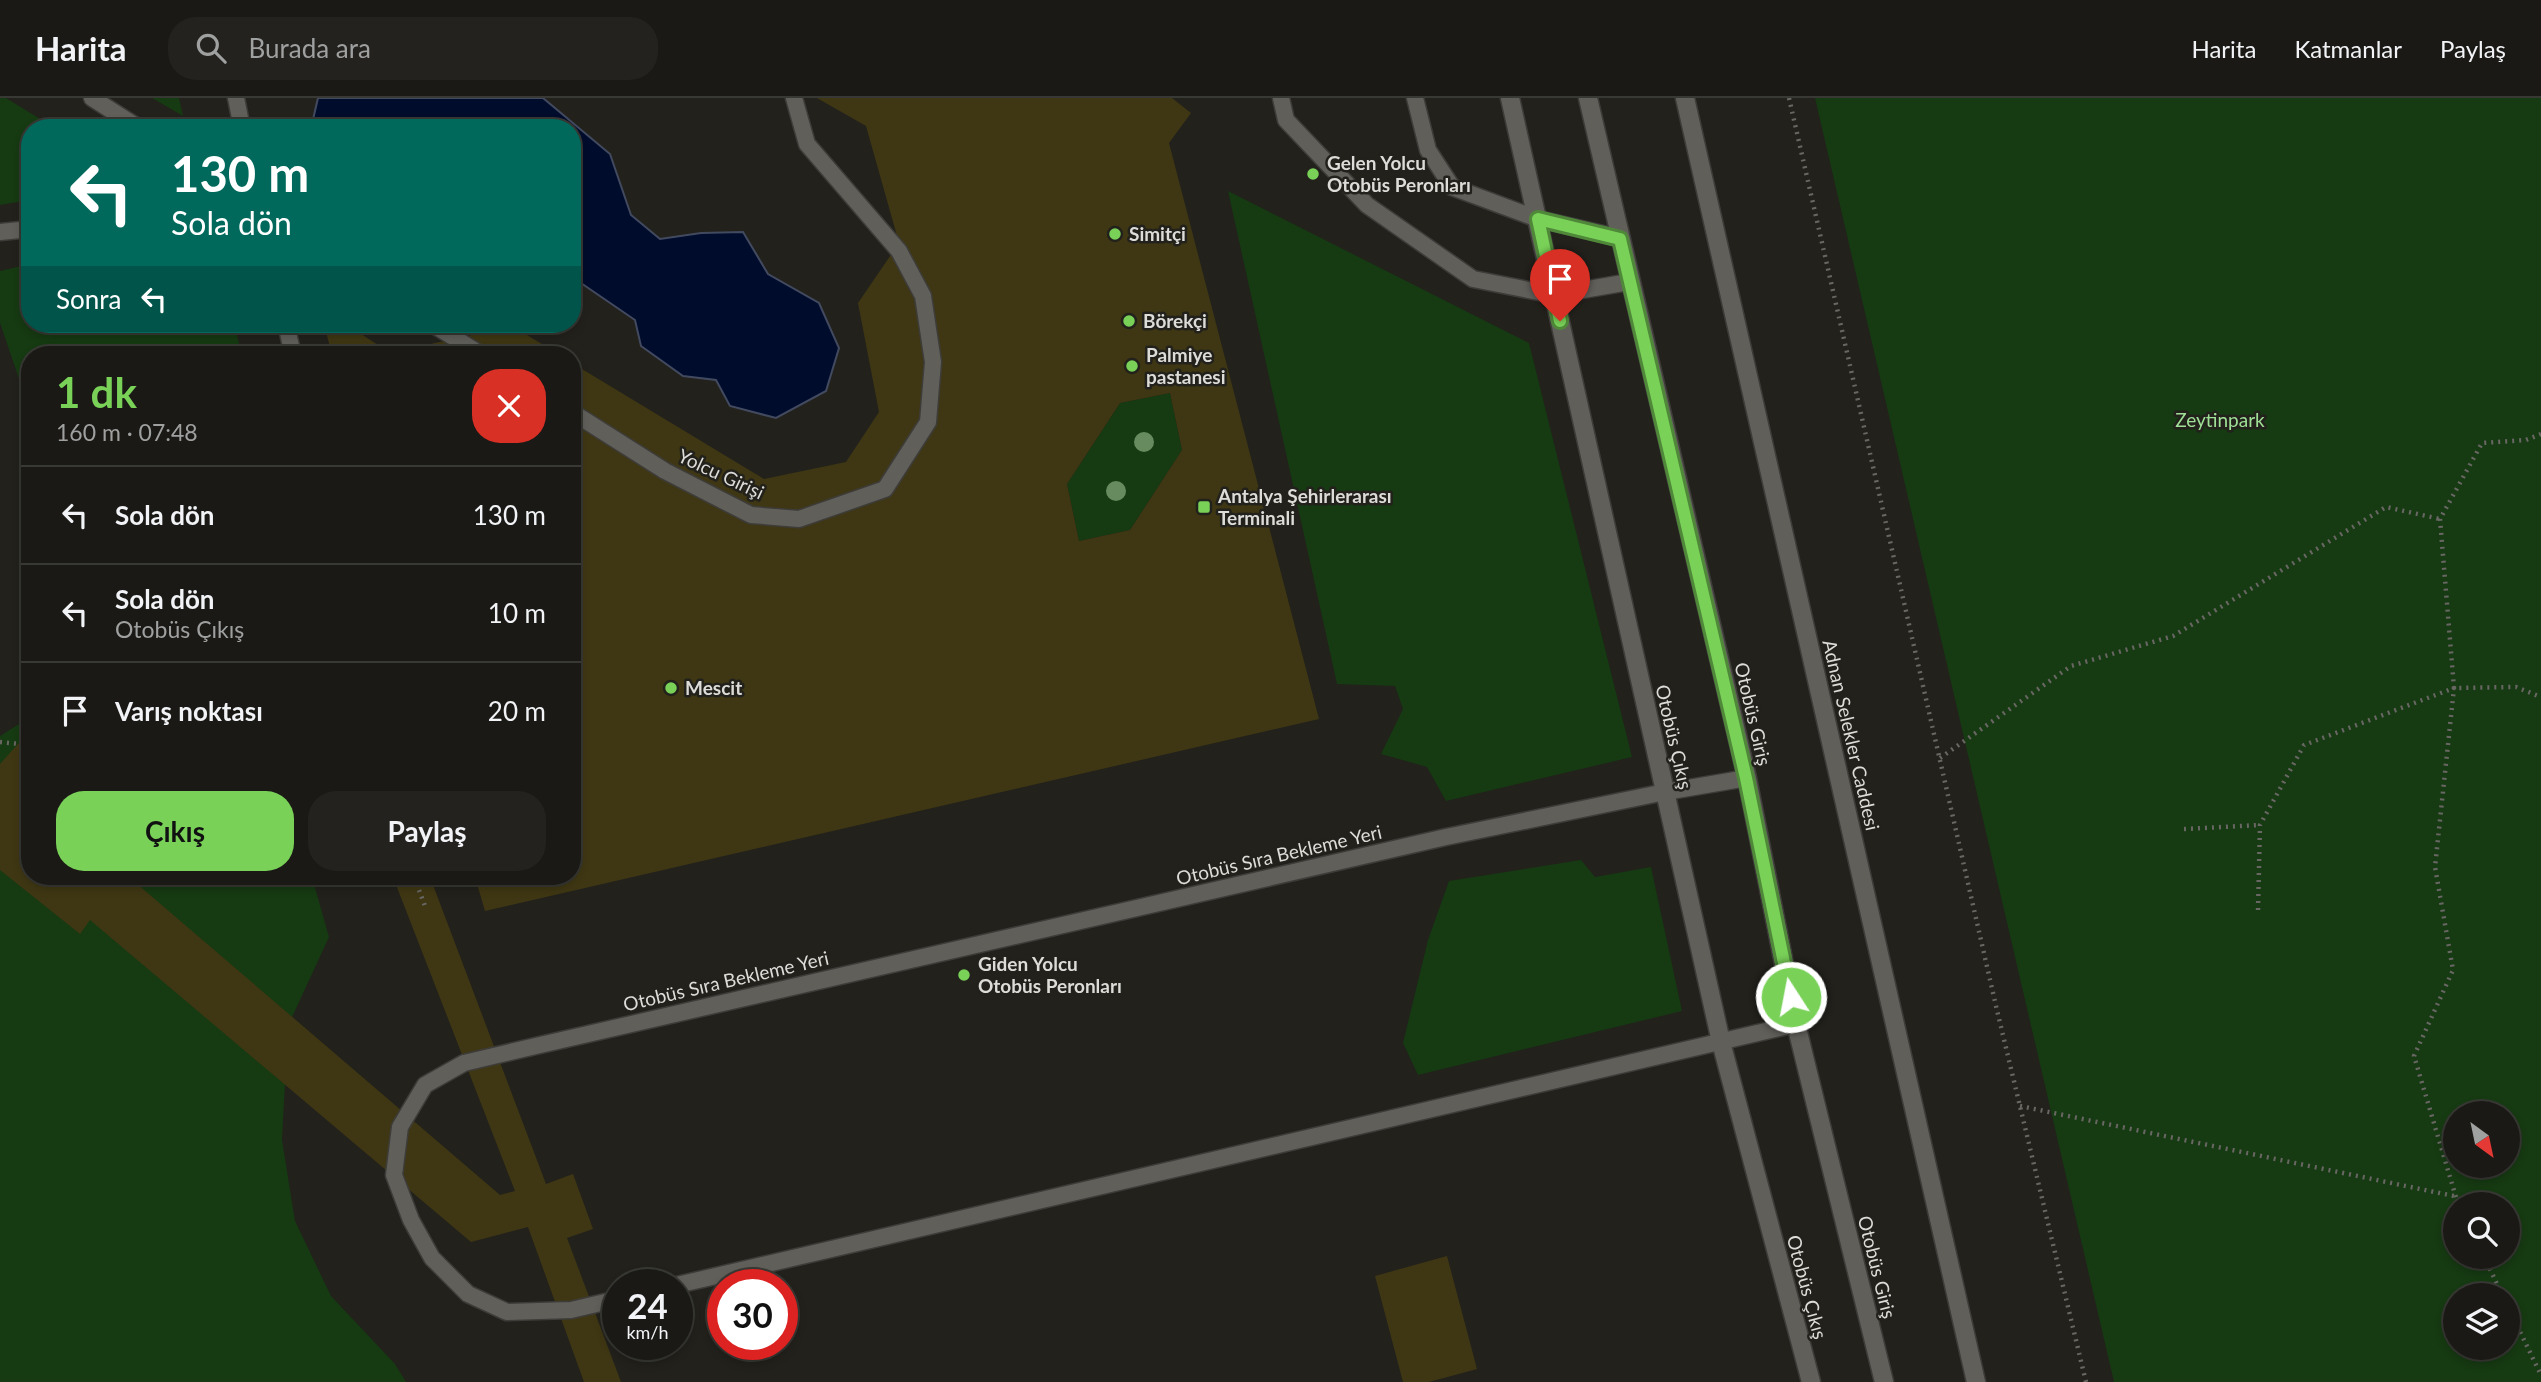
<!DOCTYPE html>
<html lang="tr">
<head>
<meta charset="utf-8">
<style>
	:root { --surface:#1a1915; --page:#23221e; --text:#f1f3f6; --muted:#9fa0a0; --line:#383834; --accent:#79d158 }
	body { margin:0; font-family:Lato,sans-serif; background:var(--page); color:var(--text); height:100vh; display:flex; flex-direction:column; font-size:26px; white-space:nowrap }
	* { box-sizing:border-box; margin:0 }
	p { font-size:23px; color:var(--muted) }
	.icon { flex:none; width:38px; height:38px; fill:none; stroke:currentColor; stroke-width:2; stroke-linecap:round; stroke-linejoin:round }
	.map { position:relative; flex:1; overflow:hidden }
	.sheet { position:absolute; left:21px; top:248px; width:560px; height:539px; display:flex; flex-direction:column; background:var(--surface); border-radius:28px; box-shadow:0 4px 10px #0003,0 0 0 2px var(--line) }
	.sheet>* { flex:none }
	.guide { position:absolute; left:21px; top:21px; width:560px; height:214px; border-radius:28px; box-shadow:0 4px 10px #0003,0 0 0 2px var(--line); background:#00695c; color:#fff; overflow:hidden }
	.needle { width:46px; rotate:147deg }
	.controls { position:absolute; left:2443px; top:1003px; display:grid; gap:14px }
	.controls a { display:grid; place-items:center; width:77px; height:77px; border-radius:50%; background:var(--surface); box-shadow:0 4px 10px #0003,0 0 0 2px var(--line); font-size:35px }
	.speed { position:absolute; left:602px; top:1171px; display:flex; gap:14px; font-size:35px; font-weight:700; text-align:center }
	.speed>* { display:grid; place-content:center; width:91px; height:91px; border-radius:50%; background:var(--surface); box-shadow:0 4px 10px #0003,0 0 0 2px var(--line); line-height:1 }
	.speed small { font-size:18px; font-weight:400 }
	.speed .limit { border:10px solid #d22; background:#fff; color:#111 }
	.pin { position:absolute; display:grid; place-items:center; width:60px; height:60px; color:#fff; margin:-72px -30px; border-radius:50% 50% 50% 0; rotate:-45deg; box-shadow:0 0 7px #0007 }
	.pin .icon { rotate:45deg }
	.me { position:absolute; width:77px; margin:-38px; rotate:349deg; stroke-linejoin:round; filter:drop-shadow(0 0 5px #0008) }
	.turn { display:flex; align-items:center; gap:24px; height:147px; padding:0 35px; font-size:32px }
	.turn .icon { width:91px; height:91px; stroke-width:2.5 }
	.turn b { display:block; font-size:49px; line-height:60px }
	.then { display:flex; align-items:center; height:66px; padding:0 35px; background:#0003; gap:14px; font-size:26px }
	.round { display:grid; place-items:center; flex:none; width:74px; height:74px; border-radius:28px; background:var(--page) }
	.headline { display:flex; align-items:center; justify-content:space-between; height:119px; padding:0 35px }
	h1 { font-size:42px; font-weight:700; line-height:52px; color:var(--accent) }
	.action { display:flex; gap:14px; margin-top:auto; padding:14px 35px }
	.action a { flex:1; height:80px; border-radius:28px; background:var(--accent); color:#111; font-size:28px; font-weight:700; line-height:80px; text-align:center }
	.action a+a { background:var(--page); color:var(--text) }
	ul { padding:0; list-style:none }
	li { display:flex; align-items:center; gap:21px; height:98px; padding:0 35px; border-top:2px solid var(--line) }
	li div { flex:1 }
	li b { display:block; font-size:26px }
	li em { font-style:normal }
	header { display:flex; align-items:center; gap:42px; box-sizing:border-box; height:98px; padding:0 35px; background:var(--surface); border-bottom:2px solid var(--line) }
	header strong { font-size:33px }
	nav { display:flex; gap:38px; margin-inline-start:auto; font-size:24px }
	.search { width:490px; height:63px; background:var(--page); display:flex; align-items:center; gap:18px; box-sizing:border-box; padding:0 24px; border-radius:28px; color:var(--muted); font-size:26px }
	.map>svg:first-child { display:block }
	.green { fill:#163a12; fill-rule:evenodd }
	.water { fill:#000c2c; stroke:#424a60; stroke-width:2 }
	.building { fill:#3f3713; fill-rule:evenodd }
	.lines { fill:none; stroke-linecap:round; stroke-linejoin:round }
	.lane-casing { stroke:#3d3c39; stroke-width:19 }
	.street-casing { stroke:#3d3c39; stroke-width:21 }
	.secondary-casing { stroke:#3d3c39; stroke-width:21 }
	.path { stroke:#686763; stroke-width:4.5; stroke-dasharray:2 5; stroke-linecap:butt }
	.lane { stroke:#615f5a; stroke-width:16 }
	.street { stroke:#615f5a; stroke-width:18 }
	.secondary { stroke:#615f5a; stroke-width:18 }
	.tree { fill:#678a5f }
	.route-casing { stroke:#4f8839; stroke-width:18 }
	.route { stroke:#79d158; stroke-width:12 }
	.poi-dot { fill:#79d158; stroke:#22211c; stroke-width:2.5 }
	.labels { text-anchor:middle; stroke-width:5; stroke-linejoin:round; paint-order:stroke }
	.poi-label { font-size:19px; font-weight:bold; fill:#dddcd9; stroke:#22211c; text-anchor:start }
	.park-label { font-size:19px; fill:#9fe096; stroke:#22211c }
	.street-label { font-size:19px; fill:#dddcd9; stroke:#22211c }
</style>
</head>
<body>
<header>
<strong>Harita</strong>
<div class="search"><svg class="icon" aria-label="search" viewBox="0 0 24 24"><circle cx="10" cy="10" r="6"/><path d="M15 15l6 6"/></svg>Burada ara</div>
<nav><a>Harita</a><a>Katmanlar</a><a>Paylaş</a></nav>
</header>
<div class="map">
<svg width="2541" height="1284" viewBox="0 0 2541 1284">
	<rect width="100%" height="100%" fill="#22211c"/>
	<g class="green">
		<path d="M0,0H6L55,30H30V102L0,107Z"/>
		<path d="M152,0H179L183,18Z"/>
		<path d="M1815,0H2541V1284H2114ZM2508,1015V1068H2455V1015ZM2508,1106V1158H2455V1106ZM2508,1197V1250H2455V1197Z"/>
		<path d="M1228,93L1529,245L1632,659L1446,703L1427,669L1381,656L1403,611L1395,588L1337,586Z"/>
		<path d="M30,166V226H234L242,257H30V313L0,225V173Z"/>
		<path d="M1170,295L1182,352L1130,432L1079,443L1067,386L1120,305Z"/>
		<path d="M572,513L583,560L572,563Z"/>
		<path d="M30,619V779H312L329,839L288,928L282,1042L295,1123L331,1198L395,1266L406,1284H0V638Z"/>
		<path d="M1581,762L1595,779L1651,769L1682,913L1418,977L1403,945L1428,842L1449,783Z"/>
	</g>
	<path class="water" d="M318,0H543L610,56L631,117L660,141L701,135L743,134L768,176L819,205L839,250L826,293L776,320L730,308L716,282L683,278L641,248L635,222L575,181H572V30H311Z"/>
	<g class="building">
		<path d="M817,0H1172L1191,15L1169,45L1319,621L485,813L475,779H572V563L583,560L572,513V265L764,381L846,364L879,314L858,205L899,145L866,28ZM1170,295L1182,352L1130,432L1079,443L1067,386L1120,305Z"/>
		<path d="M324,226H346L390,255L512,228L560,257H332Z"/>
		<path d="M24,639L30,643V779H129L500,1097L515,1093L393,779H430L546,1086L573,1076L593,1131L567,1140L621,1284H584L528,1129L471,1144L90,822L80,836L0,772V666Z"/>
		<path d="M1447,1158L1477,1271L1429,1284H1403L1375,1178Z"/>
	</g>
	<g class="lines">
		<g class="lane-casing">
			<g id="lane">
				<path d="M92,0L139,30"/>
				<path d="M236,0L242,30"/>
				<path d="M1281,0L1286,22L1367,107L1473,181L1554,197L1629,184"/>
				<path d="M1415,0L1428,52L1452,89L1538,121L1620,140"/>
				<path d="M0,134L30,131"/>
				<path d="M286,226L293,257"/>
				<path d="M432,226L482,257"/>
				<path d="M572,314L665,373L751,417L799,421L885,391L928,324L933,264L923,198L899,153L807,46L794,0"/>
				<path d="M677,1187L1796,926"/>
				<path d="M618,1201L571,1212L507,1214L468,1196L432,1160L411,1122L394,1077L400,1029L425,987L464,965L540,947L1446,739L1665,694L1747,680"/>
			</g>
		</g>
		<g class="street-casing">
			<g id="street">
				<path d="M1510,0L1721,944L1811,1284"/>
				<path d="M1588,0L1747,680L1796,926L1884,1284"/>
			</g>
		</g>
		<g class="secondary-casing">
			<path id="secondary" d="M1685,0L1976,1284"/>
		</g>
		<g class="path">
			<path d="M1789,0L1996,908L2086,1284"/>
			<path d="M2541,336L2526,342L2482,345L2440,421L2454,590L2516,589L2541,599"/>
			<path d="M0,644L30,647"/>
			<path d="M1940,660L2071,568L2173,538L2386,409L2440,421"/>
			<path d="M2184,731L2260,727"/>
			<path d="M414,779L425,808"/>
			<path d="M2258,812L2260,727L2304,647L2454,590L2435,769L2453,872L2414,958L2458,1106"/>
			<path d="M2020,1008L2454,1098"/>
			<path d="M2484,1158L2502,1197"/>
			<path d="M2508,1209L2541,1277"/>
		</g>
		<use href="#lane" class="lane"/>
		<use href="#street" class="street"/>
		<use href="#secondary" class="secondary"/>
	</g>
	<g class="tree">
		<circle cx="1144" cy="344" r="10"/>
		<circle cx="1116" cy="393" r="10"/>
	</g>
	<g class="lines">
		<g class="route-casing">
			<path id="route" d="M1560,223L1538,121L1620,141L1746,680L1791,899"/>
		</g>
		<use href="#route" class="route"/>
	</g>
	<g class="poi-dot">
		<circle cx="1313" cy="76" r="7"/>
		<circle cx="1115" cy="136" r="7"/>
		<circle cx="1129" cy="223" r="7"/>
		<circle cx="1132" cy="268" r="7"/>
		<rect x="1197" y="402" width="14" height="14" rx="3.5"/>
		<circle cx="671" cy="590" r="7"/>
		<circle cx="964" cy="877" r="7"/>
	</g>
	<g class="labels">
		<g class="poi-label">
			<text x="1327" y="72">Gelen Yolcu<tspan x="1327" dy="22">Otobüs Peronları</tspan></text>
			<text x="1129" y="143">Simitçi</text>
			<text x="1143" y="230">Börekçi</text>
			<text x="1146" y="264">Palmiye<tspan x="1146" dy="22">pastanesi</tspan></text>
			<text x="1218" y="405">Antalya Şehirlerarası<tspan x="1218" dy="22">Terminali</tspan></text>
			<text x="685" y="597">Mescit</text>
			<text x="978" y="873">Giden Yolcu<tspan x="978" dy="22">Otobüs Peronları</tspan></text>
		</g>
		<g class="park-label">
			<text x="2220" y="329">Zeytinpark</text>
		</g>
		<g class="street-label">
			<text transform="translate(721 376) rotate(25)" y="7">Yolcu Girişi</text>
			<text transform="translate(1753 616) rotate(77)" y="7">Otobüs Giriş</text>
			<text transform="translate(1851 637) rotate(77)" y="7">Adnan Selekler Caddesi</text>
			<text transform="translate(1674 639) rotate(77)" y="7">Otobüs Çıkış</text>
			<text transform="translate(1279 757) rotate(-13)" y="7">Otobüs Sıra Bekleme Yeri</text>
			<text transform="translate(726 883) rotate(-13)" y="7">Otobüs Sıra Bekleme Yeri</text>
			<text transform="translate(1877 1169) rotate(76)" y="7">Otobüs Giriş</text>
			<text transform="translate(1807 1189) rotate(75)" y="7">Otobüs Çıkış</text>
		</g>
	</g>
</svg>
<div class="controls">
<a><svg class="needle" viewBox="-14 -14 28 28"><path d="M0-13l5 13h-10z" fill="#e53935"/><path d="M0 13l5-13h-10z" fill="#9fa0a0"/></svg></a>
<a><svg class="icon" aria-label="search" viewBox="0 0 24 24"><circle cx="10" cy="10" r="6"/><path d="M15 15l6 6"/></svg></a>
<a><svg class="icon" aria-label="layers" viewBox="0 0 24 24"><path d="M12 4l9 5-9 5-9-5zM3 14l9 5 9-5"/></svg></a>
</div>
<div class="speed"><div>24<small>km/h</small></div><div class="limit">30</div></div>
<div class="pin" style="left:1560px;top:223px;background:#d93025"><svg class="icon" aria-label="arrive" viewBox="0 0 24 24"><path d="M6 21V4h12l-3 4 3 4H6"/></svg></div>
<svg class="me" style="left:1791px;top:899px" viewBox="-20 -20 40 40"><circle r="17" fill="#79d158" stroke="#fff" stroke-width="3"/><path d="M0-11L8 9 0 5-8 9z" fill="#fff"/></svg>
<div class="guide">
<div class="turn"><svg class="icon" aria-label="left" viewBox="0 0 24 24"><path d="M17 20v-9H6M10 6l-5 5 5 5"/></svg><div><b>130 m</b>Sola dön</div></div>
<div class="then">Sonra<svg class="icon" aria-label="left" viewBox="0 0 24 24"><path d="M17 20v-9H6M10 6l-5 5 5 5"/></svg></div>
</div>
<section class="sheet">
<div class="headline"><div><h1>1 dk</h1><p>160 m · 07:48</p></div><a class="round" style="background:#d93025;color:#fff"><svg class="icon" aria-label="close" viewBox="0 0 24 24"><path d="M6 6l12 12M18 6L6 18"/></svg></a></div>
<ul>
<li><svg class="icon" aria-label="left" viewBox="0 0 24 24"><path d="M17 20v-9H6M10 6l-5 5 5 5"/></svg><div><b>Sola dön</b></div><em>130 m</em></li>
<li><svg class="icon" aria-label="left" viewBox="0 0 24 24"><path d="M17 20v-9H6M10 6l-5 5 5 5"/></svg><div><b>Sola dön</b><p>Otobüs Çıkış</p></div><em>10 m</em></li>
<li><svg class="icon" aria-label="arrive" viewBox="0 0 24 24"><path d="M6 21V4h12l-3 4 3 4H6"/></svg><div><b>Varış noktası</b></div><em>20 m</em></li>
</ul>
<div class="action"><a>Çıkış</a><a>Paylaş</a></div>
</section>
</div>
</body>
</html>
